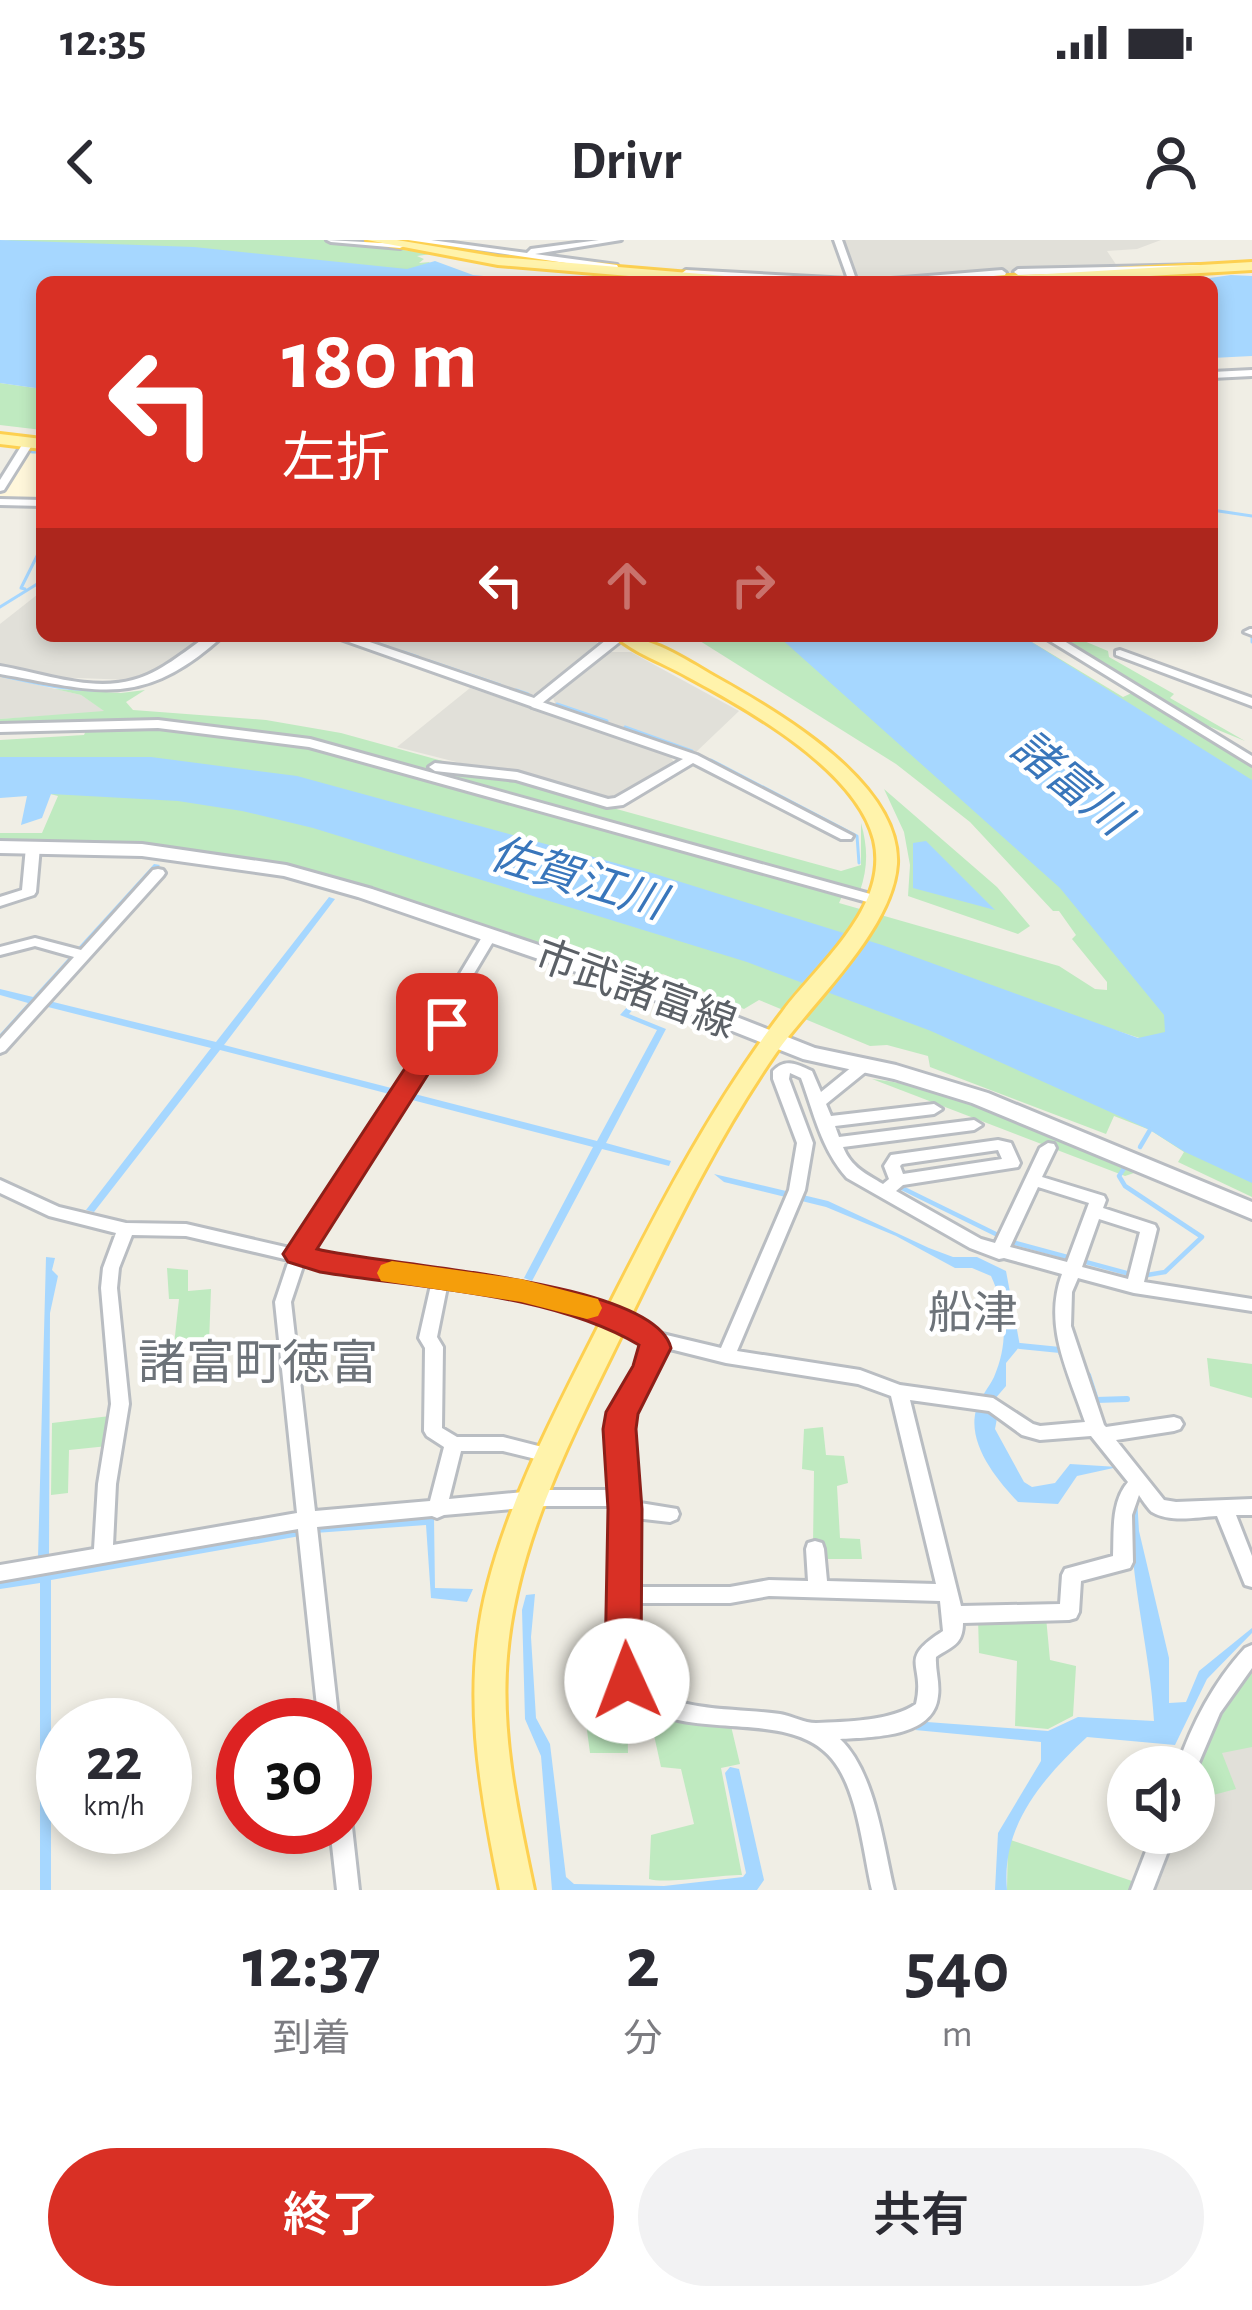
<!DOCTYPE html>
<html lang="ja">
<head>
<meta charset="utf-8">
<style>
	:root { --surface:#fff; --page:#f2f2f3; --text:#2b2b33; --muted:#7c7c81; --accent:#d93025 }
	body { margin:0; font-family:"Alegreya Sans","Noto Sans JP",sans-serif; background:var(--page); color:var(--text); height:100vh; display:flex; flex-direction:column; font-size:45px; white-space:nowrap }
	* { box-sizing:border-box; margin:0 }
	p { font-size:39px; color:var(--muted) }
	.icon { flex:none; width:66px; height:66px; fill:none; stroke:currentColor; stroke-width:2; stroke-linecap:round; stroke-linejoin:round }
	.map { position:relative; height:1650px; overflow:hidden }
	.sheet { display:flex; flex-direction:column; background:var(--surface); flex:1 }
	.sheet>* { flex:none }
	.banner { position:absolute; left:36px; top:36px; width:1182px; height:366px; border-radius:18px; box-shadow:0 6px 18px #0003; background:#d93025; color:#fff; overflow:hidden }
	.tools { position:absolute; left:1107px; top:1506px; display:grid; gap:24px }
	.tools a { display:grid; place-items:center; width:108px; height:108px; border-radius:50%; background:var(--surface); box-shadow:0 6px 18px #0003; font-size:60px }
	.speed { position:absolute; left:36px; top:1458px; display:flex; gap:24px; font-size:60px; font-weight:700; text-align:center }
	.speed>* { display:grid; place-content:center; width:156px; height:156px; border-radius:50%; background:var(--surface); box-shadow:0 6px 18px #0003; line-height:1 }
	.speed small { font-size:30px; font-weight:400 }
	.speed .limit { border:18px solid #d22; background:#fff; color:#111 }
	.pin { position:absolute; display:grid; place-items:center; width:102px; height:102px; color:#fff; margin:-51px; border-radius:24px; box-shadow:0 6px 18px #0006 }
	.me { position:absolute; width:132px; margin:-66px; rotate:358deg; stroke-linejoin:round; filter:drop-shadow(0 0 9px #0008) }
	.turn { display:flex; align-items:center; gap:42px; height:252px; padding:0 48px; font-size:54px }
	.turn .icon { width:156px; height:156px; stroke-width:2.5 }
	.turn b { display:block; font-size:84px; line-height:102px }
	.lanes { display:flex; align-items:center; height:114px; padding:0 48px; background:#0003; justify-content:center; gap:60px; direction:ltr }
	.lanes .off { opacity:.35 }
	.eta { display:flex; justify-content:space-evenly; align-items:center; height:204px; text-align:center }
	.eta b { font-size:72px; font-weight:600; line-height:84px }
	.cta { display:flex; gap:24px; margin-top:auto; padding:24px 48px }
	.cta a { flex:1; height:138px; border-radius:72px; background:var(--accent); color:#fff; font-size:48px; font-weight:600; line-height:138px; text-align:center }
	.cta a+a { background:var(--page); color:var(--text) }
	.status { display:flex; justify-content:space-between; align-items:center; height:84px; padding:0 60px; background:var(--surface); direction:ltr }
	.status svg { height:33px; fill:currentColor }
	header { display:flex; justify-content:space-between; align-items:center; height:156px; padding:0 48px; background:var(--surface); font-size:54px; font-weight:600 }
	.map>svg:first-child { display:block }
	.commercial { fill:#fff7db }
	.industrial { fill:#e1e0d9 }
	.green { fill:#bfeac0 }
	.water { fill:#a6d7ff }
	.lines { fill:none; stroke-linecap:round; stroke-linejoin:round }
	.stream-far2 { stroke:#a6d7ff; stroke-width:3 }
	.stream-far1 { stroke:#a6d7ff; stroke-width:4.5 }
	.stream { stroke:#a6d7ff; stroke-width:6 }
	.minor-casing { stroke:#b9bdc2; stroke-width:6 }
	.tertiary-casing { stroke:#b9bdc2; stroke-width:6 }
	.secondary-casing { stroke:#b8bcc2; stroke-width:6 }
	.primary-casing { stroke:#fdd051; stroke-width:6 }
	.minor { fill:#fff; fill-rule:evenodd }
	.tertiary { fill:#fff; fill-rule:evenodd }
	.secondary { fill:#fff; fill-rule:evenodd }
	.primary { fill:#fff3ab; fill-rule:evenodd }
	.route { fill:#d93025; stroke:#8d1f18; stroke-width:3 }
	.slow { fill:#f59e0b }
	.labels { text-anchor:middle; stroke-width:9; stroke-linejoin:round; paint-order:stroke }
	.street-label { font-size:42px; fill:#5c6167; stroke:#fff }
	.water-label { font-size:45px; font-style:italic; fill:#3976bb; stroke:#fff }
	.neighbourhood-label { font-size:45px; fill:#6d7379; stroke:#fff }
	.quarter-label { font-size:48px; fill:#6d7379; stroke:#fff }
</style>
</head>
<body>
<div class="status"><b>12:35</b><svg viewBox="0 0 49 12"><path d="M0 12V9h3v3zM5 12V6h3v6zM10 12V3h3v9zM15 12V0h3v12zM26 1h20v11H26zM47 4h2v5h-2z"/></svg></div>
<header><svg class="icon" aria-label="back" viewBox="0 0 24 24"><path d="M15 5l-7 7 7 7"/></svg>Drivr<svg class="icon" aria-label="person" viewBox="0 0 24 24"><circle cx="12" cy="8" r="4"/><path d="M4 21q1-7 8-7t8 7"/></svg></header>
<div class="map">
<svg width="1252" height="1650" viewBox="0 0 1252 1650">
	<rect width="100%" height="100%" fill="#f0eee5"/>
	<path class="commercial" d="M26,212L42,213V261L0,260V252Z"/>
	<g class="industrial">
		<path d="M839,0H1161L1137,9L1107,11L1117,26L878,41L856,40Z"/>
		<path d="M42,351V396H207L149,436L132,440L49,437L0,424V384Z"/>
		<path d="M358,396H594L598,404L536,454H529Z"/>
		<path d="M608,412H631L739,471L695,513L556,465L553,458Z"/>
		<path d="M0,436L81,455L106,472L0,479Z"/>
		<path d="M470,448L670,516L675,524L606,560L397,507Z"/>
		<path d="M1252,1424V1650H1152L1172,1593H1194V1529Z"/>
	</g>
	<g class="green">
		<path d="M0,0H364L385,5L363,4L431,14L417,16L424,19L419,23L430,22L413,36Z"/>
		<path d="M0,143L42,149V190L0,185Z"/>
		<path d="M692,396H787L1057,638L1171,772L1177,810L652,642L0,522V500L84,495L90,481L0,485V479L104,471L81,455L55,449L121,453L145,450L126,462L133,470L266,480L341,493L841,631L861,625V583C868,608 868,627 860,651L846,648L839,663L1059,726L1095,749L1107,750V742L1072,699L1076,695L1059,671H1053L970,582L896,524Z"/>
		<path d="M1022,396L1123,457L1134,452L1252,525V548Z"/>
		<path d="M1056,396H1072L1108,411L1109,417L1174,454L1170,458L1245,501L1201,483Z"/>
		<path d="M65,547L277,567L679,692L1252,915V957L1178,922L1184,912L1150,890L1114,876L1106,894L930,827L928,816L887,805L870,806L759,760L744,769L663,734L648,740C511,698 378,643 237,616C159,601 79,603 0,601V593H42L58,556L50,554Z"/>
		<path d="M884,549L997,647L1030,686L1018,694L908,656L910,625L904,592Z"/>
		<path d="M872,839C967,850 1055,895 1143,930L1125,936Z"/>
		<path d="M167,1028L188,1030V1051L211,1049L209,1103L174,1105L179,1059H169Z"/>
		<path d="M1207,1118L1252,1124V1158L1210,1146Z"/>
		<path d="M110,1176L108,1206L69,1210L68,1253L51,1255L52,1183Z"/>
		<path d="M823,1187L826,1215L844,1216L848,1243L837,1246L840,1298L860,1299L862,1319H821L813,1305L814,1231L802,1229L804,1189Z"/>
		<path d="M1046,1377L1050,1420L1076,1426L1073,1476L1048,1489L1015,1486L1017,1421L979,1413L978,1378Z"/>
		<path d="M1252,1424V1507L1222,1513L1236,1549L1194,1560C1194,1504 1220,1468 1252,1424Z"/>
		<path d="M615,1445L627,1471L628,1513H590L585,1475L608,1474Z"/>
		<path d="M650,1477L731,1486L740,1524L721,1528L742,1635C719,1635 666,1644 649,1639L651,1595L694,1584L681,1529L661,1527Z"/>
		<path d="M1008,1599L1135,1642L1132,1650H1007Z"/>
	</g>
	<g class="water">
		<path d="M0,0L194,7L407,29L435,21L473,35L549,42H42V149L0,143Z"/>
		<path d="M1231,35L1252,36V116L1212,118V42H1181Z"/>
		<path d="M778,396H1022L1252,540V943L1185,912L1150,890L931,791L747,722L313,588L242,571L178,561L51,554L42,578L21,585L27,556L0,558V517H151L297,536L652,633L882,705L1138,798L1165,792L1164,775L1060,648Z"/>
		<path d="M926,601L995,670L913,648V603Z"/>
		<path d="M154,624L160,625L41,759L216,802L329,657L335,659L224,805L597,901L657,790L620,775L637,756L642,758L629,774L666,789L606,903L671,921L669,926L602,909L532,1041L524,1038L593,907L220,810L94,972L86,970L211,808L36,764L0,804V794L28,763L0,755V749L33,757Z"/>
		<path d="M714,934L828,961L929,1008L953,1017H977L1006,1031L1020,1106L1006,1123V1146L988,1167L998,1173L995,1189L1024,1242L1032,1247L1055,1243L1070,1224L1118,1227L1077,1236L1058,1264L1018,1262C997,1240 967,1204 976,1170C979,1158 989,1148 994,1137C1009,1102 1006,1069 991,1036L972,1028H955L896,996L826,967L724,942Z"/>
		<path d="M46,1017L55,1018L52,1030L58,1036L50,1073L49,1316L38,1318Z"/>
		<path d="M1137,1258L1139,1291L1169,1418V1463L1186,1462L1199,1431L1252,1388V1393L1207,1439L1175,1505L1087,1497C1042,1539 1001,1586 1007,1650H995L998,1593L1041,1521V1502L915,1490L927,1482L1048,1491L1078,1477L1154,1481C1150,1407 1128,1336 1131,1260Z"/>
		<path d="M434,1278L435,1348L473,1349L467,1362L431,1358L426,1285L315,1293V1285Z"/>
		<path d="M299,1289L300,1296L51,1340V1650H40V1343L0,1349V1341Z"/>
		<path d="M535,1354L531,1397L536,1478L550,1504L566,1637L574,1644L664,1646L743,1637L746,1633L725,1533L730,1527L739,1529L764,1640L757,1650H552L541,1516L525,1479L522,1370L526,1355Z"/>
	</g>
	<g class="lines">
		<g class="stream-far2">
			<path d="M400,0L451,9"/>
			<path d="M32,212H42"/>
			<path d="M1212,270L1252,276"/>
			<path d="M25,349L21,348L42,306"/>
			<path d="M0,367L42,341"/>
			<path d="M355,396L388,407"/>
			<path d="M1252,397V402"/>
			<path d="M205,410L226,396"/>
			<path d="M403,412L418,417"/>
			<path d="M429,421L500,445"/>
			<path d="M3,436C61,449 117,461 172,433"/>
			<path d="M516,450L528,454"/>
			<path d="M557,464L607,481"/>
			<path d="M625,487L692,511"/>
			<path d="M711,520L857,596L859,623"/>
		</g>
		<g class="stream-far1">
			<path d="M1140,907L1150,890"/>
			<path d="M1125,927L1119,936L1125,946L1202,997L1165,1032L1141,1036"/>
			<path d="M902,948L1012,1002L1130,1034"/>
		</g>
		<g class="stream">
			<path d="M1020,1106L1060,1110L1063,1117"/>
			<path d="M1088,1135L1096,1160L1127,1159"/>
		</g>
		<g class="minor-casing">
			<g id="minor">
				<path d="M327,0L400,4L404,6L400,8L331,2Z"/>
				<path d="M408,0H431L527,13L531,9L599,0H621L535,14L617,25L618,27L614,30Z"/>
				<path d="M834,0H842L857,42L686,36L682,33L686,30L848,39Z"/>
				<path d="M1204,25L1205,27L1201,30L1018,35L1014,32L1018,29Z"/>
				<path d="M1002,30L1006,33L1005,35L923,42H887L891,39Z"/>
				<path d="M1252,130V136L1212,138V132Z"/>
				<path d="M25,200L34,202L4,250L0,251V240Z"/>
				<path d="M0,259L42,260V266L0,265Z"/>
				<path d="M1250,389H1252V395L1244,392Z"/>
				<path d="M1042,396H1056L1252,516V525Z"/>
				<path d="M1120,410L1252,458V466L1116,415V411Z"/>
				<path d="M536,460L697,515L853,596L851,599H841L693,523L623,565L607,567L516,540L435,531L429,527L435,523L517,532L608,559L615,558L683,519L532,467L530,464Z"/>
				<path d="M158,480L310,499L881,657L883,660L876,664L871,663L309,507L158,488L0,492V484Z"/>
				<path d="M33,603L40,607L36,652L34,655L0,666V657L22,650L26,607Z"/>
				<path d="M158,629L163,630L165,633L163,636L5,811L0,813V799L74,717L35,706L0,715V707L35,698L81,710L153,630Z"/>
				<path d="M490,691L497,695L460,757L454,784L309,1012L566,1054L623,1072L658,1093L721,1108L789,950L797,903L773,839V831C786,817 798,825 812,831L821,852L858,822H868L871,826L868,830L826,864L831,876L934,864L942,869L934,874L835,886L839,897L974,880L982,885L974,890L843,907C851,927 866,934 883,944L889,939L884,926L891,915L998,900L1011,903L1020,923L1018,927L903,945L896,951L981,999L995,1003L1040,908L1048,903L1054,904L1056,908L1042,937L1104,956L1106,960L1103,968L1155,985L1157,989L1144,1042L1252,1059V1071L1134,1053L1078,1038L1072,1052L1071,1086L1104,1185L1106,1187L1174,1177L1180,1179L1183,1184L1180,1189L1174,1191L1116,1200L1164,1260L1176,1262L1252,1259V1275H1236L1252,1316V1347L1245,1345L1217,1276C1198,1277 1170,1283 1152,1272C1150,1271 1140,1257 1139,1255L1132,1275L1133,1322L1130,1328L1081,1341L1079,1372L1076,1378L1069,1380L963,1383C963,1405 952,1406 936,1417C935,1430 940,1443 938,1456C934,1498 871,1497 840,1499C875,1532 883,1604 894,1650H872C863,1612 858,1550 832,1519C781,1457 650,1520 615,1430C609,1415 614,1392 615,1376C616,1339 616,1302 616,1266H546L444,1275L437,1278L432,1276L317,1287L339,1485H319L298,1289L0,1341V1325L94,1309L98,1244L111,1164L101,1048L103,1028L116,993L49,976L0,953V940L59,967L126,983L186,984L294,1009L440,784L446,757L485,692ZM790,833L801,838C814,873 821,909 847,938L970,1008L999,1019L1004,1018L1062,1034C1043,1086 1068,1131 1085,1182L1040,1186L1033,1184L993,1158L900,1145L860,1130L737,1111L805,950L813,903L789,839ZM998,910L1002,919L903,934L900,926L902,924ZM1038,947L1089,963L1067,1022L1010,1007ZM1099,979L1140,992L1128,1039L1082,1027ZM132,995L186,996L289,1020L275,1062L297,1273L113,1305L116,1244L129,1164L117,1048L119,1028ZM304,1023L431,1045L419,1098L425,1108L424,1191L427,1196L444,1207L430,1261L315,1271L291,1062ZM447,1047L565,1066L611,1082L645,1101C646,1130 623,1147 614,1172C605,1196 612,1226 615,1250H546L449,1259L461,1211H503L548,1222L554,1220L557,1215L554,1210L503,1197H457L442,1188L443,1107L437,1097ZM662,1107L726,1123L858,1144L891,1156L936,1344L827,1341L824,1309L822,1303L815,1301L808,1303L806,1309L808,1341L769,1340L730,1347H635V1278L670,1282L677,1279L679,1274L677,1269L634,1262C632,1235 623,1203 631,1176C638,1151 659,1134 662,1107ZM910,1160L989,1171L1022,1195L1040,1200L1091,1196L1128,1242C1111,1262 1114,1291 1113,1316L1065,1329L1062,1335L1060,1364L961,1366ZM769,1356L940,1361L943,1391C896,1421 926,1423 916,1464C892,1481 845,1482 816,1483C804,1483 792,1476 780,1474C741,1468 674,1473 645,1444C626,1425 634,1388 635,1363H730Z"/>
				<path d="M1252,1405V1428L1220,1473L1194,1534V1527H1177C1193,1482 1213,1443 1245,1408Z"/>
				<path d="M345,1579L349,1580L352,1587L359,1650H337L330,1587H345Z"/>
				<path d="M1153,1593H1175L1153,1650H1131Z"/>
			</g>
		</g>
		<g class="tertiary-casing">
			<g id="tertiary">
				<path d="M207,396H223C141,470 98,451 0,434V426C42,433 90,452 133,440C160,433 184,412 207,396Z"/>
				<path d="M332,396H352L534,458L611,396H627L536,468Z"/>
			</g>
		</g>
		<g class="secondary-casing">
			<path id="secondary" d="M0,601L142,604L286,625L372,649L643,740L815,808L896,825L988,853L1252,962V979L972,863L894,839L803,819L629,750L358,657L284,636L142,616L0,613Z"/>
		</g>
		<g class="primary-casing">
			<g id="primary">
				<path d="M367,0H397L498,17L749,38L756,42H700L498,25Z"/>
				<path d="M1252,22V30L1047,42H969L976,38Z"/>
				<path d="M0,194L42,199V209L0,204Z"/>
				<path d="M615,396C651,396 683,418 714,436C775,470 901,542 897,624C893,689 813,761 776,813C717,898 672,992 627,1084C576,1189 517,1297 507,1416C500,1494 518,1574 534,1650H500C479,1548 461,1446 488,1344C511,1256 554,1174 595,1093C651,982 707,871 783,771C818,724 890,667 874,600C856,529 746,468 686,436C663,423 634,413 615,396Z"/>
			</g>
		</g>
		<use href="#minor" class="minor"/>
		<use href="#tertiary" class="tertiary"/>
		<use href="#secondary" class="secondary"/>
		<use href="#primary" class="primary"/>
	</g>
	<path class="route" d="M447,775L460,784L317,1009C383,1026 654,1039 671,1108L638,1174L636,1189L642,1269L641,1425L646,1441L640,1452L627,1457L614,1452L605,1425L608,1269L603,1189L606,1172L633,1126L639,1105C548,1052 423,1049 320,1032L288,1022L283,1014L438,778Z"/>
	<path class="slow" d="M392,1021L521,1039L598,1059L602,1068L598,1076L587,1079L521,1062L381,1041L377,1033L381,1025Z"/>
	<g class="labels">
		<g class="street-label">
			<text transform="translate(636 748) rotate(20)" y="15">市武諸富線</text>
		</g>
		<g class="water-label">
			<text transform="translate(1071 542) rotate(39)" y="16">諸富川</text>
			<text transform="translate(578 637) rotate(17)" y="16">佐賀江川</text>
		</g>
		<g class="neighbourhood-label">
			<text x="973" y="1088">船津</text>
		</g>
		<g class="quarter-label">
			<text x="258" y="1139">諸富町徳富</text>
		</g>
	</g>
</svg>
<div class="tools">
<a><svg class="icon" aria-label="sound" viewBox="0 0 24 24"><path d="M4 9h4l5-4v14l-5-4H4zM17 9q2 3 0 6"/></svg></a>
</div>
<div class="speed"><div>22<small>km/h</small></div><div class="limit">30</div></div>
<div class="pin" style="left:447px;top:784px;background:#d93025"><svg class="icon" aria-label="arrive" viewBox="0 0 24 24"><path d="M6 21V4h12l-3 4 3 4H6"/></svg></div>
<svg class="me" style="left:627px;top:1441px" viewBox="-20 -20 40 40"><circle r="19" fill="#fff"/><path d="M0-13L10 11 0 6-10 11z" fill="#d93025"/></svg>
<div class="banner">
<div class="turn"><svg class="icon" aria-label="left" viewBox="0 0 24 24"><path d="M17 20v-9H6M10 6l-5 5 5 5"/></svg><div><b>180 m</b>左折</div></div>
<div class="lanes"><svg class="icon" aria-label="left" viewBox="0 0 24 24"><path d="M17 20v-9H6M10 6l-5 5 5 5"/></svg><svg class="icon off" aria-label="ahead" viewBox="0 0 24 24"><path d="M12 20V5M6 11l6-6 6 6"/></svg><svg class="icon off" aria-label="right" viewBox="0 0 24 24"><path d="M7 20v-9h11M14 6l5 5-5 5"/></svg></div>
</div>
</div>
<section class="sheet">
<div class="eta">
<div><b>12:37</b><p>到着</p></div>
<div><b>2</b><p>分</p></div>
<div><b>540</b><p>m</p></div>
</div>
<div class="cta"><a>終了</a><a>共有</a></div>
</section>
</body>
</html>
